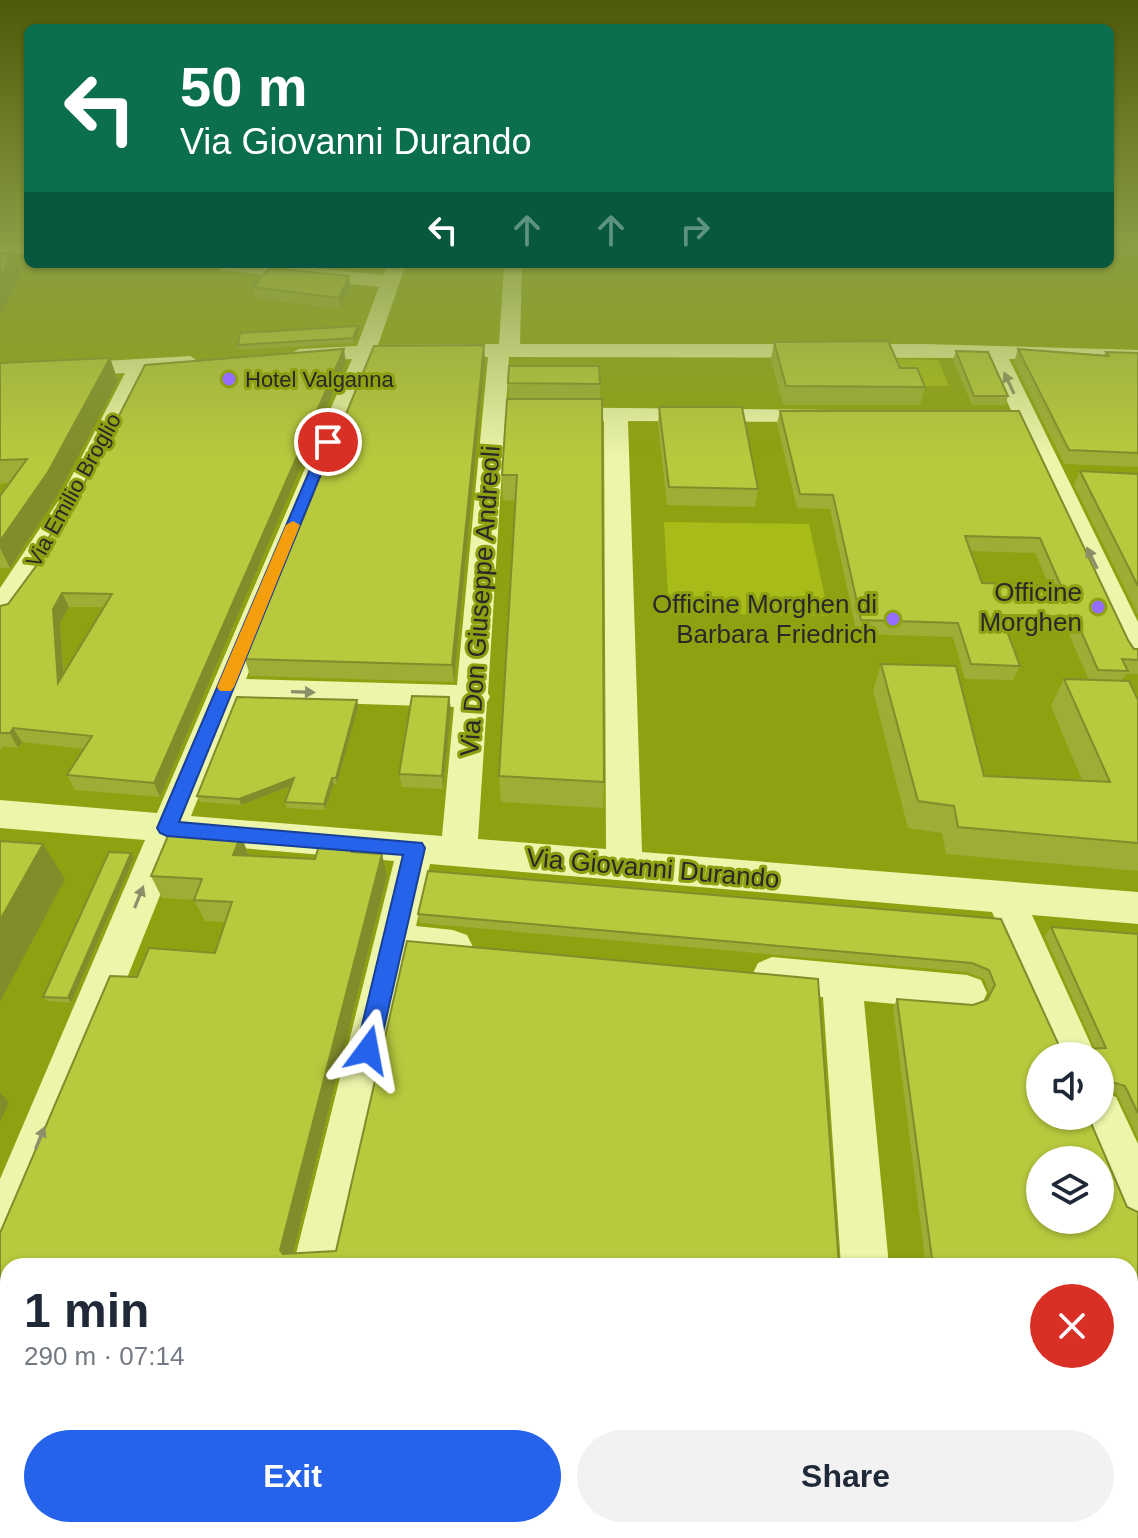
<!DOCTYPE html>
<html lang="en">
<head>
<meta charset="utf-8">
<style>
	:root { --surface:#fff; --page:#f2f2f3; --text:#1f2937; --muted:#747a83; --accent:#2563eb }
	body { margin:0; font-family:Arial,sans-serif; background:var(--page); color:var(--text); height:100vh; display:flex; flex-direction:column; font-size:30px; white-space:nowrap }
	* { box-sizing:border-box; margin:0 }
	p { font-size:26px; color:var(--muted) }
	.icon { flex:none; width:44px; height:44px; fill:none; stroke:currentColor; stroke-width:2; stroke-linecap:round; stroke-linejoin:round }
	.map { position:relative; flex:1; overflow:hidden }
	.side { position:absolute; left:0px; top:1258px; width:1138px; height:280px; display:flex; flex-direction:column; background:var(--surface); border-radius:24px 24px 0 0; box-shadow:0 2px 6px #0004 }
	.side>* { flex:none }
	.banner { position:absolute; left:24px; top:24px; width:1090px; height:244px; border-radius:12px; box-shadow:0 2px 6px #0004; background:#0b6e4f; color:#fff; overflow:hidden }
	.tools { position:absolute; left:1026px; top:1042px; display:grid; gap:16px }
	.tools a { display:grid; place-items:center; width:88px; height:88px; border-radius:50%; background:var(--surface); box-shadow:0 2px 6px #0004; font-size:40px }
	.pin { position:absolute; display:grid; place-items:center; width:68px; height:68px; color:#fff; margin:-34px; border:4px solid #fff; border-radius:50%; box-shadow:0 2px 8px #0007 }
	.me { position:absolute; width:88px; margin:-44px; rotate:13deg; stroke-linejoin:round; filter:drop-shadow(0 0 6px #0008) }
	.turn { display:flex; align-items:center; gap:28px; height:168px; padding:0 24px; font-size:36px }
	.turn .icon { width:104px; height:104px; stroke-width:2.5 }
	.turn b { display:block; font-size:56px; line-height:68px }
	.lanes { display:flex; align-items:center; height:76px; padding:0 24px; background:#0003; justify-content:center; gap:40px; direction:ltr }
	.lanes .off { opacity:.35 }
	.round { display:grid; place-items:center; flex:none; width:84px; height:84px; border-radius:42px; background:var(--page) }
	.summary { display:flex; align-items:center; justify-content:space-between; height:136px; padding:0 24px }
	h1 { font-size:48px; font-weight:700; line-height:60px }
	.action { display:flex; gap:16px; margin-top:auto; padding:16px 24px }
	.action a { flex:1; height:92px; border-radius:48px; background:var(--accent); color:#fff; font-size:32px; font-weight:700; line-height:92px; text-align:center }
	.action a+a { background:var(--page); color:var(--text) }
	.map>svg:first-child { display:block }
	.green { fill:#a8bb19 }
	.lines { fill:none; stroke-linecap:round; stroke-linejoin:round }
	.minor { fill:#ecf5aa; fill-rule:evenodd }
	.rail { stroke:#fff; stroke-width:4; stroke-dasharray:8 4; stroke-linecap:butt }
	.wall { fill:#9ead35; fill-rule:evenodd }
	.shaded-wall { fill:#818d2b }
	.building { fill:#b8c93e; stroke:#818d2b; stroke-width:2; fill-rule:evenodd }
	.oneway { fill:#8a8f6a }
	.route { fill:#2563eb; stroke:#184099; stroke-width:2 }
	.slow { fill:#f59e0b }
	.poi-dot { fill:#966eff; stroke:#8ea111; stroke-width:3 }
	.labels { text-anchor:middle; stroke-width:6; stroke-linejoin:round; paint-order:stroke }
	.far-poi-label { font-size:22px; fill:#292929; stroke:#8ea111; text-anchor:start }
	.far-street-label { font-size:22px; fill:#292929; stroke:#8ea111 }
	.poi-label { font-size:26px; fill:#292929; stroke:#8ea111; text-anchor:end }
	.street-label { font-size:26px; fill:#292929; stroke:#8ea111 }
</style>
</head>
<body>
<div class="map">
<svg width="1138" height="1538" viewBox="0 0 1138 1538">
	<rect width="100%" height="100%" fill="#8ea111"/>
	<g class="green">
		<path d="M884,359L938,360L949,386H896Z"/>
		<path d="M664,522L809,524L829,616L669,613Z"/>
	</g>
	<g class="lines">
		<g class="minor">
			<path d="M28,242V252L0,257V245Z"/>
			<path d="M211,264H274L383,275L388,264H406L378,345L499,344L504,264H522L520,344H925L1138,350V362L1009,359L1138,622V663L1127,660L1123,653L987,358L509,357L506,407L833,410L837,415L833,420L825,422L628,421L642,852L1138,892V924L1032,915L1096,1056H1054L992,912L430,864L416,926L453,930L467,935L473,947L467,959L453,964L409,959L341,1266H293L394,861L181,843L17,1253L0,1260V1179L145,840L0,828V800L157,813L352,359L299,361L288,355L299,349L357,346L379,287L220,270ZM488,357L457,685L246,679L374,358ZM505,421H604L606,849L478,839L487,702L490,697L488,693ZM237,700L454,707L442,836L191,816Z"/>
			<path d="M190,356L201,363L198,368L148,372L87,497L10,617L0,619V588L61,497L125,373L0,381V367Z"/>
			<path d="M772,957L967,975L981,980L987,993L981,1006L967,1011L864,1001L889,1266H841L823,997L772,993L758,987L752,975L758,963Z"/>
			<path d="M1100,1091L1116,1097L1138,1144V1219L1121,1213L1080,1116H1100Z"/>
			<path d="M0,1470L8,1471V1527L0,1526Z"/>
			<path d="M507,1530H623L627,1538H510Z"/>
			<path d="M892,1530H948L951,1538H893Z"/>
		</g>
		<path class="rail" d="M1117,241L1138,242"/>
	</g>
	<g class="wall">
		<path d="M304,264H371L370,265L362,264L359,270Z"/>
		<path d="M349,276L351,287L340,309L255,298L253,287L256,284L255,282Z"/>
		<path d="M359,331L354,343L239,350L238,345Z"/>
		<path d="M774,342L900,368L925,387L920,405H783L771,359Z"/>
		<path d="M1018,349L1104,355L1106,352L1138,353V467L1064,464L1014,362Z"/>
		<path d="M956,351L1008,396L1005,405H972L953,360Z"/>
		<path d="M110,358L118,381L58,495L10,568H0V496L9,483L0,484V363Z"/>
		<path d="M485,360L454,682L250,676L245,659Z"/>
		<path d="M346,362L160,797L75,790L67,775L84,749L22,742L18,748L3,746L0,751V606L8,604L41,560L38,554ZM69,607H104L64,674L60,623Z"/>
		<path d="M508,383L600,384L604,782L603,808L501,802L499,776L516,501L503,500L502,475L509,399Z"/>
		<path d="M659,407L758,489L755,507L667,505L658,424Z"/>
		<path d="M780,411H1019L1128,640L1134,649H1138V674H1126L1122,681L1138,700V871L946,854L942,833L908,828L873,691L881,664L984,776L1082,780L1051,706L1064,679L1089,680L1068,632L1006,630L1020,666L1013,680L965,679L953,637L857,634L830,509L797,508L777,424ZM971,551L1035,553L1049,585L982,583Z"/>
		<path d="M1080,471L1138,474V615L1074,485Z"/>
		<path d="M449,697L451,710L443,789L402,787L399,774Z"/>
		<path d="M357,700L358,707L337,784H334L325,810L287,808L285,802L291,786L241,805L200,802L197,796Z"/>
		<path d="M241,835L249,856L315,859L355,841L358,852L382,854L387,876L293,1253L839,1266H8V1452L0,1451V1233L137,977L215,953L225,922L205,921L194,900L162,898L151,876Z"/>
		<path d="M131,853L134,858L71,1003L47,1001L43,997Z"/>
		<path d="M418,914L1001,919L1061,1050L1095,1049L1045,936L1051,927L1138,934V1138L1117,1094L1105,1091L1104,1105L1100,1110V1056H1040L1127,1207L1138,1212V1538H1033L1031,1530H1130V1266H926L893,1008L897,999L973,1005L987,1000L990,994L984,979L967,972L420,923Z"/>
		<path d="M812,1530H855L847,1534Z"/>
	</g>
	<g class="shaded-wall">
		<path d="M13,253L21,273L0,317V279Z"/>
		<path d="M349,276L351,287L340,309L339,298Z"/>
		<path d="M358,326L359,331L354,343L353,338Z"/>
		<path d="M484,345L485,360L454,682L452,665Z"/>
		<path d="M344,349L346,362L160,797L154,783Z"/>
		<path d="M110,358L118,381L58,495L10,568L0,548V541Z"/>
		<path d="M62,593L69,607L60,623L65,698L58,683L53,609Z"/>
		<path d="M449,697L451,710L443,789L442,776Z"/>
		<path d="M357,700L358,707L337,784L336,778Z"/>
		<path d="M13,728L22,742L18,748L10,733Z"/>
		<path d="M294,778L296,784L241,805L239,799Z"/>
		<path d="M332,778L334,784L325,810L324,804Z"/>
		<path d="M241,835L249,857L233,855Z"/>
		<path d="M355,841L360,863L352,852Z"/>
		<path d="M43,844L65,879L0,1002V920Z"/>
		<path d="M131,853L134,858L71,1003L68,998Z"/>
		<path d="M382,854L387,876L290,1265L280,1250Z"/>
		<path d="M0,1092L9,1102L0,1122Z"/>
		<path d="M305,1530H320L318,1538H303Z"/>
	</g>
	<g class="building">
		<path d="M0,253H13L0,279Z"/>
		<path d="M270,268L349,276L339,298L253,287L258,282H255Z"/>
		<path d="M358,326L353,338L238,345L240,333Z"/>
		<path d="M888,341L900,368H917L925,387L786,386L774,342Z"/>
		<path d="M484,345L452,665L245,659L374,346Z"/>
		<path d="M344,349L154,783L67,775L92,736L13,728L10,733H0V606L8,604L45,554H38L84,484L145,365ZM62,593L112,594L58,683L53,609Z"/>
		<path d="M1018,349L1109,356L1106,352L1138,353V453L1069,450Z"/>
		<path d="M956,351L988,352L1008,396H974Z"/>
		<path d="M110,358L48,472L0,541V496L27,459L0,460V363Z"/>
		<path d="M509,366H599L600,384L508,383Z"/>
		<path d="M507,399H602L604,782L499,776L517,475H502Z"/>
		<path d="M659,407H742L758,489L669,487Z"/>
		<path d="M780,411H1019L1128,640L1134,649H1138V660L1122,659L1128,671L1098,670L1075,617L1001,615L1020,666L971,664L958,623L861,620L833,495L800,494ZM965,536L1040,538L1061,586L982,583Z"/>
		<path d="M1080,471L1138,474V586Z"/>
		<path d="M881,664L956,666L984,776L1110,782L1064,679L1129,681L1138,700V843L958,827L954,806L918,801Z"/>
		<path d="M412,696L449,697L442,776L399,774Z"/>
		<path d="M237,697L357,700L336,778H332L324,804L285,802L294,778L239,799L197,796Z"/>
		<path d="M170,831L241,835L233,855L315,859L321,839L355,841L352,852L382,854L280,1250L283,1254L336,1251L407,941L818,979L839,1266H8V1443H0V1233L110,976L137,977L149,948L215,953L232,902L194,900L202,879L151,876Z"/>
		<path d="M0,841L43,844L0,920Z"/>
		<path d="M109,852L131,853L68,998L43,997Z"/>
		<path d="M428,871L1001,919L1061,1050L1106,1048L1051,927L1138,934V1113L1125,1086L1106,1080L1104,1105H1100V1056H1040V1116H1088L1127,1207L1138,1212V1360L1130,1339V1266H933L897,999L973,1005L987,1000L995,985L989,970L972,963L418,914ZM1040,1160H1100V1220H1040Z"/>
		<path d="M1130,1371L1138,1372V1538H1042L1041,1530H1130Z"/>
		<path d="M266,1530H305L303,1538H264Z"/>
	</g>
	<defs><path id="oneway-solid" d="M-6-.8H1V-3.2L6.5 0L1 3.2V.8H-6Z" transform="scale(2)"/></defs>
	<g class="oneway">
		<use href="#oneway-solid" transform="translate(1009 383) rotate(-115)"/>
		<use href="#oneway-solid" transform="translate(1092 558) rotate(-116)"/>
		<use href="#oneway-solid" transform="translate(303 692) rotate(2)"/>
		<use href="#oneway-solid" transform="translate(139 897) rotate(-68)"/>
		<use href="#oneway-solid" transform="translate(40 1138) rotate(-68)"/>
	</g>
	<linearGradient id="sky" x2="0" y2="1"><stop stop-color="#4e5909"/><stop offset="0.53" stop-color="#8a9d43"/><stop offset="1" stop-color="#8a9d43" stop-opacity="0"/></linearGradient>
	<rect width="1138" height="457" fill="url(#sky)"/>
	<path class="route" d="M323,439L334,442L179,822L422,843L425,848L379,1050L376,1058L368,1061L360,1058L356,1050L403,855L167,836L160,833L157,828Z"/>
	<path class="slow" d="M293,521L300,525L234,687L231,691H220L217,687L286,525Z"/>
	<g class="poi-dot">
		<circle cx="229" cy="379" r="8"/>
		<circle cx="1098" cy="607" r="8"/>
		<circle cx="893" cy="619" r="8"/>
	</g>
	<g class="labels">
		<g class="far-poi-label">
			<text x="245" y="387">Hotel Valganna</text>
		</g>
		<g class="far-street-label">
			<text transform="translate(73 490) rotate(-61)" y="8">Via Emilio Broglio</text>
		</g>
		<g class="poi-label">
			<text x="1082" y="601">Officine<tspan x="1082" dy="30">Morghen</tspan></text>
			<text x="877" y="613">Officine Morghen di<tspan x="877" dy="30">Barbara Friedrich</tspan></text>
		</g>
		<g class="street-label">
			<text transform="translate(480 601) rotate(-86)" y="9">Via Don Giuseppe Andreoli</text>
			<text transform="translate(653 868) rotate(5)" y="9">Via Giovanni Durando</text>
		</g>
	</g>
</svg>
<div class="tools">
<a><svg class="icon" aria-label="sound" viewBox="0 0 24 24"><path d="M4 9h4l5-4v14l-5-4H4zM17 9q2 3 0 6"/></svg></a>
<a><svg class="icon" aria-label="layers" viewBox="0 0 24 24"><path d="M12 4l9 5-9 5-9-5zM3 14l9 5 9-5"/></svg></a>
</div>
<div class="pin" style="left:328px;top:442px;background:#d93025"><svg class="icon" aria-label="arrive" viewBox="0 0 24 24"><path d="M6 21V4h12l-3 4 3 4H6"/></svg></div>
<svg class="me" style="left:368px;top:1050px" viewBox="-20 -20 40 40"><path d="M0-17L14 15 0 8-14 15z" fill="#2563eb" stroke="#fff" stroke-width="4"/></svg>
<div class="banner">
<div class="turn"><svg class="icon" aria-label="left" viewBox="0 0 24 24"><path d="M17 20v-9H6M10 6l-5 5 5 5"/></svg><div><b>50 m</b>Via Giovanni Durando</div></div>
<div class="lanes"><svg class="icon" aria-label="left" viewBox="0 0 24 24"><path d="M17 20v-9H6M10 6l-5 5 5 5"/></svg><svg class="icon off" aria-label="ahead" viewBox="0 0 24 24"><path d="M12 20V5M6 11l6-6 6 6"/></svg><svg class="icon off" aria-label="ahead" viewBox="0 0 24 24"><path d="M12 20V5M6 11l6-6 6 6"/></svg><svg class="icon off" aria-label="right" viewBox="0 0 24 24"><path d="M7 20v-9h11M14 6l5 5-5 5"/></svg></div>
</div>
<section class="side">
<div class="summary"><div><h1>1 min</h1><p>290 m · 07:14</p></div><a class="round" style="background:#d93025;color:#fff"><svg class="icon" aria-label="close" viewBox="0 0 24 24"><path d="M6 6l12 12M18 6L6 18"/></svg></a></div>
<div class="action"><a>Exit</a><a>Share</a></div>
</section>
</div>
</body>
</html>
